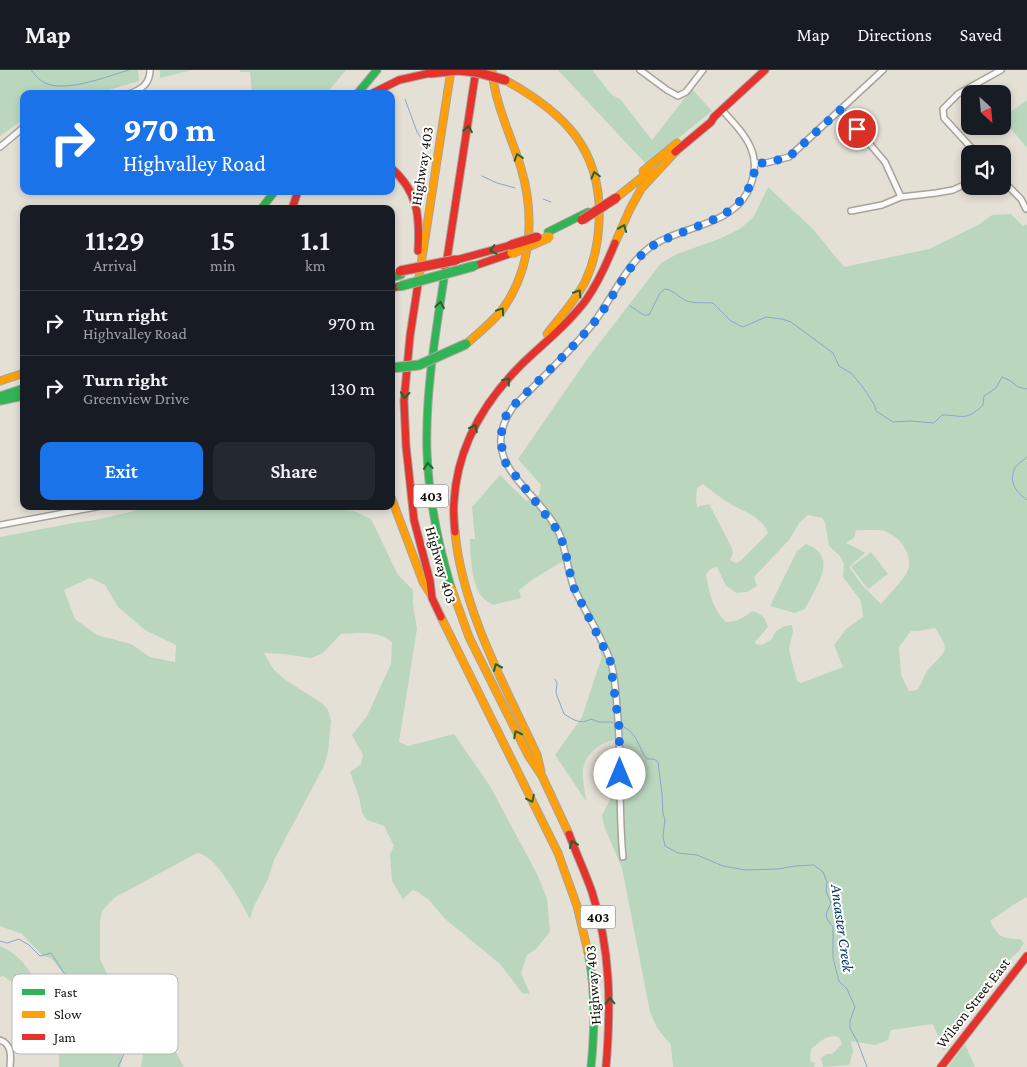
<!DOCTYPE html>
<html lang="en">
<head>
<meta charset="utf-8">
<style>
	:root { --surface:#171b24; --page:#242831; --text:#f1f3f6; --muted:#9ea1a6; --line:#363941; --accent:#1a73e8 }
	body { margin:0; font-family:"Crimson Pro",serif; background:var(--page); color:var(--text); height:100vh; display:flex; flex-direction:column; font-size:19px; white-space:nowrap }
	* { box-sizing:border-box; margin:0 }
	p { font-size:16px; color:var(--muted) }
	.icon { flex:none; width:28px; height:28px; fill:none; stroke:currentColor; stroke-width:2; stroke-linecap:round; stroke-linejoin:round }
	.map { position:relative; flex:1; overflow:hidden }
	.drawer { position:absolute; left:20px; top:135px; width:375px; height:305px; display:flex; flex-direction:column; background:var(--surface); border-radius:10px; box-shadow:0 2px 8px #0003 }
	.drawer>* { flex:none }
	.banner { position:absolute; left:20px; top:20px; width:375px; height:105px; border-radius:10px; box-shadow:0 2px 8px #0003; background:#1a73e8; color:#fff; overflow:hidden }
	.needle { width:32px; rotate:154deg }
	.buttons { position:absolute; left:961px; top:15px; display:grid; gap:10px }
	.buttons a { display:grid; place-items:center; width:50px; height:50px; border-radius:10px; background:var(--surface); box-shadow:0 2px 8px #0003; font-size:25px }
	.pin { position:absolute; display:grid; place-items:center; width:42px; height:42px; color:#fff; margin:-21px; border:2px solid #fff; border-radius:50%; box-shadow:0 1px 5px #0007 }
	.me { position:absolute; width:55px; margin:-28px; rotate:0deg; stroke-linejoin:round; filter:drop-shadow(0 0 4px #0008) }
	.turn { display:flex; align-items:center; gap:18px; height:105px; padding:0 20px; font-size:22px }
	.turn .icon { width:65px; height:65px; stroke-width:2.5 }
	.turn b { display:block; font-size:35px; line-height:42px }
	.eta { display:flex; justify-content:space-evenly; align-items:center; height:85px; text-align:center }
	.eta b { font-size:30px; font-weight:600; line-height:35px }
	.button { display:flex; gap:10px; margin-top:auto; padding:10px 20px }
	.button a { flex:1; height:58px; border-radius:10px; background:var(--accent); color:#fff; font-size:20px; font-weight:600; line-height:58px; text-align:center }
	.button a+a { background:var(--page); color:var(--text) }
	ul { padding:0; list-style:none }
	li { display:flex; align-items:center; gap:15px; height:65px; padding:0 20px; border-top:1px solid var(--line) }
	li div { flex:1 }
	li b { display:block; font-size:19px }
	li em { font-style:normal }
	header { display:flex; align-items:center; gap:30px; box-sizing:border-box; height:70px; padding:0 25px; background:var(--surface); border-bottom:1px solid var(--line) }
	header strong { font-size:24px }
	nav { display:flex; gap:28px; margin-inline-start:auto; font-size:18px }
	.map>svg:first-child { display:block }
	.green { fill:#bad7bd; fill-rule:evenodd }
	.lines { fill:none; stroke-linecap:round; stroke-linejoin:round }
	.stream { stroke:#88a6ca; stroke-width:1 }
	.street-casing { stroke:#a6a39b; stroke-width:8 }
	.fast-casing { stroke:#a6a39b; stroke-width:9 }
	.slow-casing { stroke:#a6a39b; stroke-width:9 }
	.jam-casing { stroke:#a6a39b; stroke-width:9 }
	.street { stroke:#fbfaf9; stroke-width:5 }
	.fast { stroke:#30b455; stroke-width:7 }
	.slow { stroke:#ff9f0a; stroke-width:7 }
	.jam { stroke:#e5322d; stroke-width:7 }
	.fast-bridge-casing { stroke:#b4a79e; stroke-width:11; stroke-linecap:butt }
	.slow-bridge-casing { stroke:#b4a79e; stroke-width:11; stroke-linecap:butt }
	.jam-bridge-casing { stroke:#b4a79e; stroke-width:11; stroke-linecap:butt }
	.fast-bridge { stroke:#30b455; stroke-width:9 }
	.slow-bridge { stroke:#ff9f0a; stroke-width:9 }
	.jam-bridge { stroke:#e5322d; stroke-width:9 }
	.oneway { stroke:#22622f }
	.route { stroke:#1a73e8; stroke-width:9; stroke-dasharray:0 16.2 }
	.labels { text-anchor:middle; stroke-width:4; stroke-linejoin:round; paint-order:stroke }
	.shield { fill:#fff; stroke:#5a5853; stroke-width:1 }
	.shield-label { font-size:14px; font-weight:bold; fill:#131009 }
	.street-label { font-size:15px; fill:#131009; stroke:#fff }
	.water-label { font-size:16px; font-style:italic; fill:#023467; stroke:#fff }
	.key { fill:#fff; stroke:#b8b7b5; stroke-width:1 }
	.key-label { font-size:14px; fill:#131009 }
</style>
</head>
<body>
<header>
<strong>Map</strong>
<nav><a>Map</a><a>Directions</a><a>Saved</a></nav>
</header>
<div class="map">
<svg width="1027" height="997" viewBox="0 0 1027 997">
	<rect width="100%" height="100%" fill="#e5e0d6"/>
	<g class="green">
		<path d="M0,0H138L139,11L95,24H24V49L0,66Z"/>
		<path d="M160,0H192L160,8Z"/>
		<path d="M240,0H346L326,24H252L250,2H240Z"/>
		<path d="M558,0H592L612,25L620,29L652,70L692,19L712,41L646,94Z"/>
		<path d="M1027,30V78L1002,48Z"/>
		<path d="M768,117L812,158L844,197L929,179L978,155L992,145L1011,144L1023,156L1027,154V827L1013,835L990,851C999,867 1001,869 1020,869L1024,873L1019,881L1011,888L972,941L944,981L933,954L891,960L888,970L875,975L851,971L853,982L849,995L823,997L821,988L827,984H832L842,974L839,967C827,964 820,972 811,979L810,991L815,993L814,997H673L671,975L657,958L650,942L622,798L604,756L602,745L620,711L622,670C605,668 586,682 583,699C582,708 585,721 586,731L555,685L582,647L602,586L588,544L571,515L567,489L533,509L519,520L521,528L493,535C490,533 486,531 483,528C472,518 470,484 470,469H475L472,437L500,405L526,431L539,425L541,415L518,389L588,288L661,193L677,184L719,169L738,160L753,148ZM703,414C712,421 722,429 732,435C745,442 762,447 768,463L740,491L736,493L730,490L733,483L731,476L709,434L697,437L696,431L697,418ZM808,445L822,448L825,453L829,476L840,486L844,494L843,507L861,531L863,547L846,559L834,575L843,597L801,613L797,611L789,580L793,561L792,555C784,555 774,560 772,569L762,575L756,574L755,572L768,557C766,548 762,544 752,541C744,547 738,552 726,552C713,540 709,523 706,505L710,499L717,497L726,516L737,523L747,522L757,516L754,507L789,470L800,452ZM856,460C865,461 876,459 884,461C900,466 916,487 906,504C900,514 889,524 881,534L863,516L849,497L865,483C859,478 853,477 846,473L854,468ZM935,558C952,583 945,580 928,600C923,606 922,614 917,620L909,621L901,605L899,577L911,561H919Z"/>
		<path d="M145,436H338L343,440L354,441L371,449L398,505L413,520V534L417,559L399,672L408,676L454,664L490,716L537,804L547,828L550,862L536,879L527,885L521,903L530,924L522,923L500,894L444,848L430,831L418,822L413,820L403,829L392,811L390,784L394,776L384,756L367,750L362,743L359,727L350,702L361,694L363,685L352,665L367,646L391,594L392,572C378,560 358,563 341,564L323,583L311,588L283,584L264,583L274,600L284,609L323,634L328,640L331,651L328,682L324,696L274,790L268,809L253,838L250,849C241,833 216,784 197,783L114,828L102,841L100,851V889L110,910L109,913L83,920L69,910L51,888L43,886L22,864L0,856V467L79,452L95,450L130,442ZM90,508L105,515L118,537L145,560L176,575L175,592L150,587L131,574L97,565L75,549L64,520Z"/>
		<path d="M806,474C840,486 816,517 805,539L795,543L770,536L797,481Z"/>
		<path d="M871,482L888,504L868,519L851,497Z"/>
		<path d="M0,876C23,887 28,899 41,919C29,927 13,912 3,906L0,907Z"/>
		<path d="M152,921L170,931L169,959L171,973L184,997H141L143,985L138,965L144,950L145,930Z"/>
		<path d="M77,946L94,958L100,954L108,957C116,971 127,981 120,997H59V957L62,951Z"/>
		<path d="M965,974L975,997H948Z"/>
	</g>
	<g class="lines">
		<g class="stream">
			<path d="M31,0C35,5 39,10 45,13C66,23 108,6 129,0"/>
			<path d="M405,29L417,62L426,75"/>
			<path d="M482,106L497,113L515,118"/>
			<path d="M543,129L551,132"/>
			<path d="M630,236L644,245H649L660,223L665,219C674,220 679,228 687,231C696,234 704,232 713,233L731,251L743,257L766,247L782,249L791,252L833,283L839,296L851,303L862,316L874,334L876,341L893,352L911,351L934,353L942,345C962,345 966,352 983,335L984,326L996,318L1002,307L1009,310L1018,317L1027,319"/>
			<path d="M1027,387C1024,390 1017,394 1015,398C1008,412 1016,422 1027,430"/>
			<path d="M555,609L557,613L556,623L564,644C574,650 580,655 591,649L599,652H611L616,654"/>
			<path d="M624,657C637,663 639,679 647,689H654L658,692L662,723L663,744L665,749L663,766L665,776L678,783L697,785L723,796L746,800L778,799L795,796L814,795L823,802L827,812L826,821L831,833L826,844L827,849L833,857V887L835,896L839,911L847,919L855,937L850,951V958L858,973L867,997"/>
			<path d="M0,871L7,873L19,869L29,875L40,886L51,883L64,903L78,910L93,911L107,920L115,934L119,953L125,974L124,984L118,997"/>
		</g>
		<g class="street-casing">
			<g id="street">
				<path d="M640,0L667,20L678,26L686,22L703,0"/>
				<path d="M128,24C141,20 150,14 150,0"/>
				<path d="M840,39L885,92L901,127"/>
				<path d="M0,77L24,57"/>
				<path d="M977,84L944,48L943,39L958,24L1001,0"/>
				<path d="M756,93H766L789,87L883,0"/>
				<path d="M1002,110L1021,129L1026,139"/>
				<path d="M851,141L882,135L901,127L936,123L953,120L970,112"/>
				<path d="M0,455L101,436"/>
				<path d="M623,787C618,737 622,688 617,638C616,623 615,604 610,590C601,565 585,542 574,518C567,500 567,481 559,463C538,419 474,393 513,337C540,310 568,284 592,255C611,231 625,196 649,178C677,157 730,156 747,123C766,86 746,66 722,40"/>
				<path d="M0,970C12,974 11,986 10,997"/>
			</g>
		</g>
		<g class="fast-casing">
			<g id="fast">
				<path d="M357,24L377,0"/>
				<path d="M261,139L275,121"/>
				<path d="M548,162L588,142"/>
				<path d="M445,202C436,261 425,322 427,383C429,429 438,474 451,517"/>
				<path d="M391,208L401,205"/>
				<path d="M0,326L24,318"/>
				<path d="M0,331L24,326"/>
				<path d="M588,882C596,920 595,958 591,997"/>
			</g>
		</g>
		<g class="slow-casing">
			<g id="slow">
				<path d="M505,10C565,43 603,80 599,153C598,173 594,193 585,212C575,231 560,247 547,264"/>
				<path d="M643,101L677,73"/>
				<path d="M616,128L651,100"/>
				<path d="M615,173L630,139L641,119L679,78"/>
				<path d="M418,214L451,0"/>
				<path d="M466,274C479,263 491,253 502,240C532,199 535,145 521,98C511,65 495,35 492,0"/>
				<path d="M0,311L24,303"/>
				<path d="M391,427L423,512L430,523"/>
				<path d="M455,462C462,539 505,616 537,685L541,701"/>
				<path d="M451,517L469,567L528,685L542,706L569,764"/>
				<path d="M441,547L558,783L577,836L588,882"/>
			</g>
		</g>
		<g class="jam-casing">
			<g id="jam">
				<path d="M371,24L399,10L430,3"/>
				<path d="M714,47L765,0"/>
				<path d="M675,82L711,52L714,47"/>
				<path d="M391,98C418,121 420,147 418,181"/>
				<path d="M292,139L298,121"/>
				<path d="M456,190L511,175"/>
				<path d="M474,196L512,183"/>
				<path d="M445,202L476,0"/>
				<path d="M418,214L410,266L404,331L406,376L414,450L430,511L432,528L441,547"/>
				<path d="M391,218L401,216"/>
				<path d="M455,462C454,452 453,442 454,432C457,377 485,330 524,292C545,272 568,254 586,230C598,213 607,193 615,173"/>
				<path d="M569,764C576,783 585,802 592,822C611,880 611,937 606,997"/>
				<path d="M941,997L1027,886"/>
			</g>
		</g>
		<use href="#street" class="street"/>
		<use href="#fast" class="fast"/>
		<use href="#slow" class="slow"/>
		<use href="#jam" class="jam"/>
		<g class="fast-bridge-casing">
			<g id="fast-bridge">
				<path d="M401,216L474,196"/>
				<path d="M391,298L419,295L466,274"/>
			</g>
		</g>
		<g class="slow-bridge-casing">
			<path id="slow-bridge" d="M512,183L549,167"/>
		</g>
		<g class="jam-bridge-casing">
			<g id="jam-bridge">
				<path d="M430,3L458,0L476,2L505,10"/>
				<path d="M582,150L616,128"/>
				<path d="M511,175L537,167"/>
				<path d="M400,201L456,190"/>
			</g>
		</g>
		<use href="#fast-bridge" class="fast-bridge"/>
		<use href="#slow-bridge" class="slow-bridge"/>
		<use href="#jam-bridge" class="jam-bridge"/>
	</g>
	<defs><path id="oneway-chevron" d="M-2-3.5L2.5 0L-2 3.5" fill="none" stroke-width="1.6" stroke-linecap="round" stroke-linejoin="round" transform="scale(1.25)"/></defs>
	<g class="oneway">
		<use href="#oneway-chevron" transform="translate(468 59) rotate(-81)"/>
		<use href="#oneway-chevron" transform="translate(518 87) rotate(-108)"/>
		<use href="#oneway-chevron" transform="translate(595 105) rotate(-105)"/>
		<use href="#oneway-chevron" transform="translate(623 158) rotate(-68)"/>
		<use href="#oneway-chevron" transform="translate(493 180) rotate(166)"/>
		<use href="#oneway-chevron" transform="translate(578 223) rotate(-58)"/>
		<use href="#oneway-chevron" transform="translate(440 235) rotate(-81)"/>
		<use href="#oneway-chevron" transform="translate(501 241) rotate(-56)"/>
		<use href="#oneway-chevron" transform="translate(507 311) rotate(-50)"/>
		<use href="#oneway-chevron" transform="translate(405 325) rotate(94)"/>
		<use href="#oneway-chevron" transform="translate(474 358) rotate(-63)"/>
		<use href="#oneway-chevron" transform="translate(428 396) rotate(-96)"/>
		<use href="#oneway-chevron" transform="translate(497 597) rotate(-114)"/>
		<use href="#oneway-chevron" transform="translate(517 664) rotate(-117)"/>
		<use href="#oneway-chevron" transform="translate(531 729) rotate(64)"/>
		<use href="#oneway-chevron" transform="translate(573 774) rotate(-112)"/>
		<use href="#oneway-chevron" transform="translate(610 931) rotate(-92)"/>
	</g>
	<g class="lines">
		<path class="route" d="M620,704L619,656L610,590L573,516L564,476L558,461L505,392L500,368L506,346L512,337C539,310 567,284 592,255C612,232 624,199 648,179C657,172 668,168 678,164C718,148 749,141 756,93H766L789,87L840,40L857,59"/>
	</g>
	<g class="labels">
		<g class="shield">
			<rect x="413.5" y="414.5" width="35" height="23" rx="4"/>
			<rect x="580.5" y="835.5" width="35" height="23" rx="4"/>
		</g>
		<g class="shield-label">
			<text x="431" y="431">403</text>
			<text x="598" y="852">403</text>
		</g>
		<g class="street-label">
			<text transform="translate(422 96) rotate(-81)" y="5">Highway 403</text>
			<text transform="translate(441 495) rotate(74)" y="5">Highway 403</text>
			<text transform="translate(593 915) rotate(-94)" y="5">Highway 403</text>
			<text transform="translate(973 933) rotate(-52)" y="5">Wilson Street East</text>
		</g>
		<g class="water-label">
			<text transform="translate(843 858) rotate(82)" y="6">Ancaster Creek</text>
		</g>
	</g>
	<rect x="12" y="904" width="166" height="80" rx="8" class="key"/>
	<rect x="22" y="919" width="23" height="6" fill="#30b455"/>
	<rect x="22" y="941" width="23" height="7" fill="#ff9f0a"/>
	<rect x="22" y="964" width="23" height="6" fill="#e5322d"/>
	<g class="key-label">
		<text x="54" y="927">Fast</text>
		<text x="54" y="949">Slow</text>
		<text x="54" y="972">Jam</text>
	</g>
</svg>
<div class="buttons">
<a><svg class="needle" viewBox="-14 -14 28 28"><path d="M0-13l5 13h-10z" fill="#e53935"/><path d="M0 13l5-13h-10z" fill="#9ea1a6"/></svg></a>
<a><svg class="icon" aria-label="sound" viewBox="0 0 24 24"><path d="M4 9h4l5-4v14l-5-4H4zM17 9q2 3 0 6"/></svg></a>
</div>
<div class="pin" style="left:857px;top:59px;background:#d93025"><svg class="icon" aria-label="arrive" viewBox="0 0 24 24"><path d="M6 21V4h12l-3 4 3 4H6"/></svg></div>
<svg class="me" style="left:620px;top:704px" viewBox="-20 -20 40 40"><circle r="19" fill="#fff"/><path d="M0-13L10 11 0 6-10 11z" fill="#1a73e8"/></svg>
<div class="banner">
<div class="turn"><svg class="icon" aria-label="right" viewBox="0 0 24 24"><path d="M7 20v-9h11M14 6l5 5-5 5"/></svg><div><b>970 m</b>Highvalley Road</div></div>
</div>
<section class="drawer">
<div class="eta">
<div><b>11:29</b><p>Arrival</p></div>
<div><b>15</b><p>min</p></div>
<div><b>1.1</b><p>km</p></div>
</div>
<ul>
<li><svg class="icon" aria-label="right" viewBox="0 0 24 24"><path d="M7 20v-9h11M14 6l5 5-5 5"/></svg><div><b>Turn right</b><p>Highvalley Road</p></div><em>970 m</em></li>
<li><svg class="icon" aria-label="right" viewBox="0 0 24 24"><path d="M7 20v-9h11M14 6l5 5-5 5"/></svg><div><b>Turn right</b><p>Greenview Drive</p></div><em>130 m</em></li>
</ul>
<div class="button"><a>Exit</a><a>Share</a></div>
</section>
</div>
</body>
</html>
